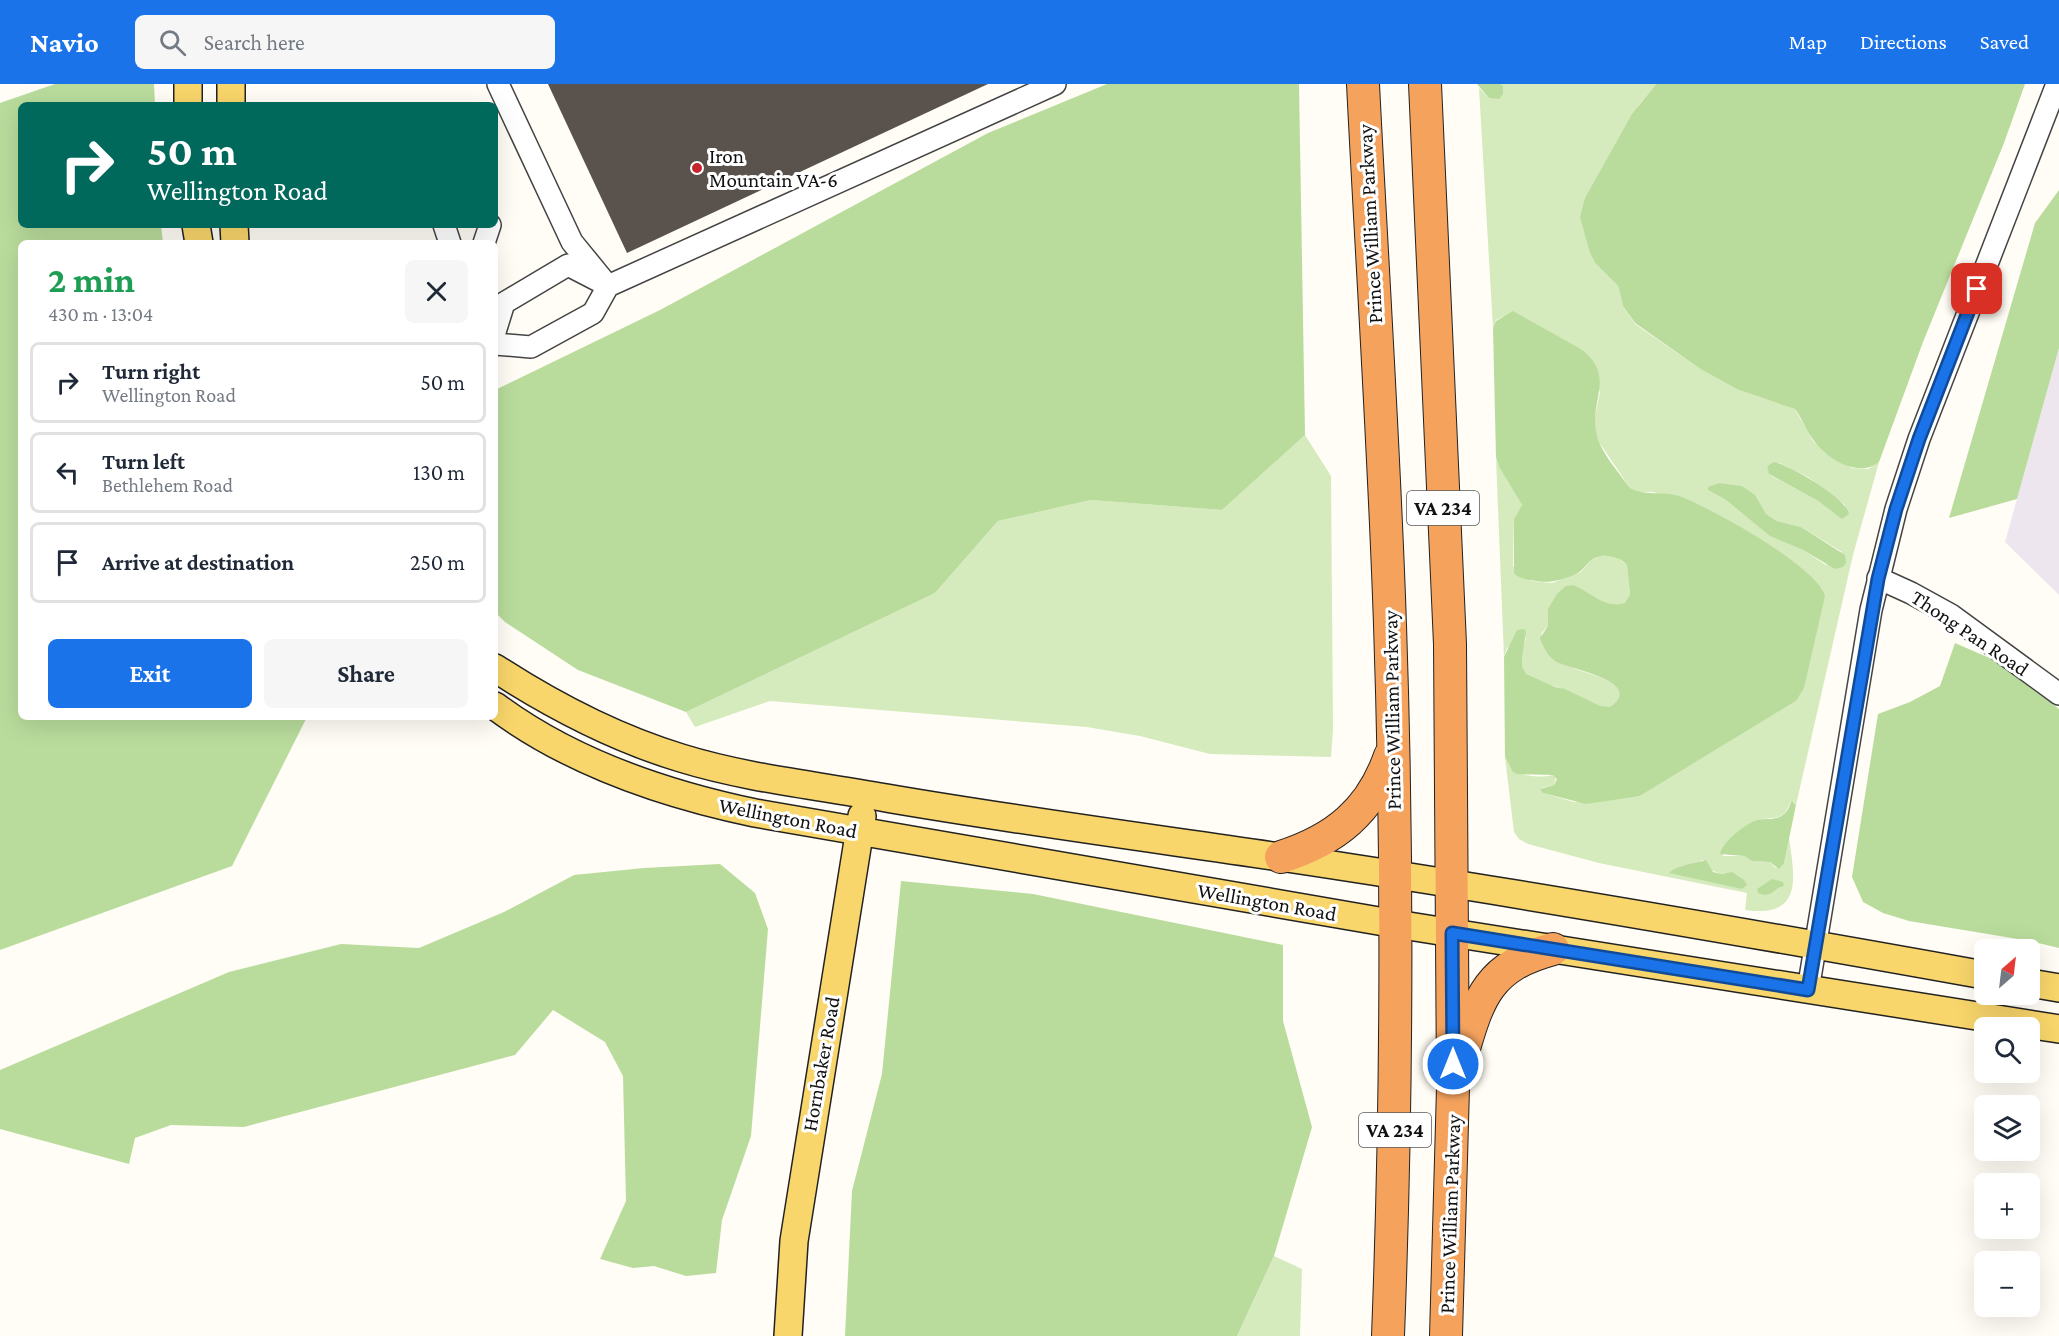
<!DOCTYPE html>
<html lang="en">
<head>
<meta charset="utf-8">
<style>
	:root { --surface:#fff; --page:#f6f6f7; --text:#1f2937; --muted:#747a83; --line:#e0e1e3; --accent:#1a73e8 }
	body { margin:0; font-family:"Crimson Pro",serif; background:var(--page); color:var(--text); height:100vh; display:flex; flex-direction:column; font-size:22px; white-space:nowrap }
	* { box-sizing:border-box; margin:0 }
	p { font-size:20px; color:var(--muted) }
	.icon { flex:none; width:33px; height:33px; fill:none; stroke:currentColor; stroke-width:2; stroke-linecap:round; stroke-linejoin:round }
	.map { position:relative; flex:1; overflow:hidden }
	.details { position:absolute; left:18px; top:156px; width:480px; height:480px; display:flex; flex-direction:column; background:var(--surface); border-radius:9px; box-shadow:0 6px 24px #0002 }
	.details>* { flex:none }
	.guide { position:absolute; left:18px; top:18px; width:480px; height:126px; border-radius:9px; box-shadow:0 6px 24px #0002; background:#00695c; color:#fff; overflow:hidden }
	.needle { width:39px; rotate:28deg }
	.buttons { position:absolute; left:1974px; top:855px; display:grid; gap:12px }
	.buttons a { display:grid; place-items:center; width:66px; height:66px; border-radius:9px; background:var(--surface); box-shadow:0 6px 24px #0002; font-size:30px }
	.pin { position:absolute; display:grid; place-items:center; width:51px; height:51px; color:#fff; margin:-26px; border-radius:12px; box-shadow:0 3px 9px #0006 }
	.me { position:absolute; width:66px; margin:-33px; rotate:0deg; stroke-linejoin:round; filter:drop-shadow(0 0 4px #0008) }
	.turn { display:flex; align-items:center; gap:21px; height:126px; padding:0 30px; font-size:27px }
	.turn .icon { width:78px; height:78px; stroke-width:2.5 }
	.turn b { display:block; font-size:42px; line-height:51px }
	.round { display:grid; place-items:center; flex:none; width:63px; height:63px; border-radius:9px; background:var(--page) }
	.summary { display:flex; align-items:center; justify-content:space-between; height:102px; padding:0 30px }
	h1 { font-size:36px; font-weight:700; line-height:45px; color:#1e9e55 }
	.button { display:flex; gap:12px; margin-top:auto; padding:12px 30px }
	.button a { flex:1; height:69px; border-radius:9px; background:var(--accent); color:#fff; font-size:24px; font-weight:700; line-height:69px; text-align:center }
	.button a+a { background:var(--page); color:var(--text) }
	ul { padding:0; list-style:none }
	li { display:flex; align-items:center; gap:18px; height:81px; margin:0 12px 9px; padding:0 18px; border:3px solid var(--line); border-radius:9px }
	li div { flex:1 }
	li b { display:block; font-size:22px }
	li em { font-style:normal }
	header { display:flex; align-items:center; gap:36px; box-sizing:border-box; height:84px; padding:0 30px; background:var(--accent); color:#fff }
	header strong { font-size:28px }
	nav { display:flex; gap:33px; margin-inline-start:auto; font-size:21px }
	.search { width:420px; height:54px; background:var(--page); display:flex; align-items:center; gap:15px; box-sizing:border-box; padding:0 21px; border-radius:9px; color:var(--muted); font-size:22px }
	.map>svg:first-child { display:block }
	.industrial { fill:#eee6ef }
	.green { fill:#d5ebbd; fill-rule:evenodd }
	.forest { fill:#b9dc9c }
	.building { fill:#5a524d }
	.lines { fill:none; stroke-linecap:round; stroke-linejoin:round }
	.minor-casing { stroke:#444; stroke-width:24 }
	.major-casing { stroke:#222; stroke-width:30 }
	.highway-casing { stroke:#222; stroke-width:34 }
	.minor { stroke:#fff; stroke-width:21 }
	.major { stroke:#f9d66b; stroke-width:27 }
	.highway { stroke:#f5a25d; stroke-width:32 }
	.route-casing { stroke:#114b97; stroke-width:15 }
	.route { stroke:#1a73e8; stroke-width:10 }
	.poi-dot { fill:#c4262e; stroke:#fff; stroke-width:2 }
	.labels { text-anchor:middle; stroke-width:6; stroke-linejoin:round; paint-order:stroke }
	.shield { fill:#fff; stroke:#585858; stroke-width:1.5 }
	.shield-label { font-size:20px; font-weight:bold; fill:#111 }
	.poi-label { font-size:21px; fill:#111; stroke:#fff; text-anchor:start }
	.street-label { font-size:21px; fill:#111; stroke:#fff }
</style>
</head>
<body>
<header>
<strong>Navio</strong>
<div class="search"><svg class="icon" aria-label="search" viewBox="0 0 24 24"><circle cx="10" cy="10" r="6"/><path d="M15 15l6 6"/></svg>Search here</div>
<nav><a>Map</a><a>Directions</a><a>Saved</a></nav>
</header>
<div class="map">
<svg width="2059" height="1252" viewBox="0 0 2059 1252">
	<rect width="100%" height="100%" fill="#fffdf5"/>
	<path class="industrial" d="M2059,264V511L2005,458Z"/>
	<g class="green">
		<path d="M1500,0H1656L1638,22L1590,169L1595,179L1618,202L1623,222L1635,240L1699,284L1795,325L1813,357L1823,366L1852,384L1868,385L1879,378L1853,471L1796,721L1794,718L1790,719C1783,738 1775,732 1759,736C1753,738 1731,752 1728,758C1725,762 1724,767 1723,772H1744L1752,777L1770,778L1776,784L1784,779L1789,754C1795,795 1803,834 1745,826L1747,809L1599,779L1528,760L1519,755L1514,748L1505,673C1513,692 1534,695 1553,691L1556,693L1554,701L1541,704L1543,709L1574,718L1640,712L1796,617L1754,451L1713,428L1653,408H1638L1630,404L1599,358L1595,347V332L1600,308L1581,265L1513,228L1496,236L1493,244L1479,4L1489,14L1503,3ZM1780,379L1808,393L1845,421L1839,433L1818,417L1770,391L1767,382ZM1720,399L1742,402L1766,430L1777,437L1801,443L1842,468L1826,481L1803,466L1771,452L1726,416L1708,406ZM1703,776L1707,779L1710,786L1722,790L1727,789L1742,805L1681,782L1694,781Z"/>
		<path d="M1305,351L1331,392L1333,645L1331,673L1210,670L1140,652L1087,643L770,617L695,643L686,628L935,509L998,437L1091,416L1222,426Z"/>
		<path d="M1496,374L1499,383L1522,421L1514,435L1513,482L1532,497L1552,499L1581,488L1591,476L1599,472H1615L1627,481L1630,510L1625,519C1613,523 1602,518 1592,512L1548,525V542L1541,550C1550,560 1560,573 1570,582C1581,590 1645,599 1610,623C1595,625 1580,611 1566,606C1554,601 1535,600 1526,590C1517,580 1524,564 1526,553L1507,564L1504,573Z"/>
		<path d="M1274,1172L1302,1185L1300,1252H1237Z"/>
	</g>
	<g class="forest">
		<path d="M55,0H154L155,21H21V141H161L163,159H21V633H307L232,782L0,866V19Z"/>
		<path d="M1107,0H1299L1305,351L1222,426L1091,416L998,437L935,509L686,628L578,586L505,538L495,528V306L660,226L988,49Z"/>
		<path d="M1477,0H1500L1503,2V10L1499,15L1489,14Z"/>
		<path d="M1656,0H2025L2004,59L1923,258L1879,378C1858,395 1825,374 1812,354C1805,345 1802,334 1795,325L1737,305L1699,284L1635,239L1623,222L1618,202L1595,179L1590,169L1580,133L1585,114L1632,30Z"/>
		<path d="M2059,106V264L2017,415L1949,434L2035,139Z"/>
		<path d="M1513,227L1581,265C1616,292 1590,315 1596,347C1599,367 1618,387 1630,404C1644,412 1663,407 1679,412C1709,423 1817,482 1825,512L1804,604L1796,617L1640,712L1586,720L1543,709L1540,705L1554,701L1557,695L1553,691L1517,690L1513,688L1505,673L1504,573L1517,546L1524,545L1526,548L1522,574V582L1526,590L1555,603L1565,605L1600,622L1610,623C1647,597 1567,585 1555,577C1547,571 1543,562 1540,554L1548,542V525L1557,510L1566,502L1573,501C1591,508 1604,525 1625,519L1630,510L1627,481C1618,471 1599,468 1589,478C1585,482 1582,487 1576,490C1561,497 1547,500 1531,496C1524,495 1518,494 1514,489V435L1522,421L1499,383L1496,373L1493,244L1496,237Z"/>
		<path d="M1774,378C1790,381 1847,415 1849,430L1842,435L1839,433L1818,417L1769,390L1767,382Z"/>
		<path d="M1720,399L1742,402L1755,411L1766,430L1777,437L1801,443L1845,471L1846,479L1843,483L1835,485L1803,466L1770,452L1726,416L1708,406V403Z"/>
		<path d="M1955,559L1994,576L2059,625V864L2030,857L1909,837L1883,829L1863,818L1852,793L1878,630L1910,618L1940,602Z"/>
		<path d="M1792,717L1796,721L1784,779L1779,785L1770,778L1752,777L1744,772L1720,770C1722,758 1746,739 1758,736C1767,734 1778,737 1785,729C1789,726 1789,721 1792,717Z"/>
		<path d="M1706,776L1713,788L1722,790L1732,788L1744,796L1747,801L1742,805L1669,789C1677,781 1694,780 1706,776Z"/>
		<path d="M720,780L755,809L768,845L751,1052L722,1136L716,1189L686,1192L654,1182L633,1184L600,1175L626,1117L623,992L605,958L553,926L515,971L244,1043L171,1041L135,1054L129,1080L0,1045V986L229,888L341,860L419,864L504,828L574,791L644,784Z"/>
		<path d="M1772,795L1783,798L1784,802C1773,804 1772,815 1758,809L1757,805Z"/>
		<path d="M901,797L1033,810L1283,861V937L1312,1043L1274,1172L1237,1252H845L852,1107L882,990Z"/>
	</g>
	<path class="building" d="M548,0H988L627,169Z"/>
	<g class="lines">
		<g class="minor-casing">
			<g id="minor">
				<path d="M498,0L572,158L608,202"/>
				<path d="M444,141L450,159"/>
				<path d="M484,159L490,141"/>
				<path d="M495,248L504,219L568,181L599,197"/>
				<path d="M495,260L531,263L593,229L608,202L1055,0"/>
				<path d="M1878,494L1911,509L1951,531L2059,610"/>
				<path d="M1808,906L1871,526L1896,425L1919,355L2057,0"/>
			</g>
		</g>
		<g class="major-casing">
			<g id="major">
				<path d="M188,21V0"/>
				<path d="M231,21V0"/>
				<path d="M196,141L199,159"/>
				<path d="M234,141L235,159"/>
				<path d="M495,584C552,621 615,654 681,674C749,695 822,702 892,715C1021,737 1150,754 1280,773C1515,808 1750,849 1984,891"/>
				<path d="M495,622C570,678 664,710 755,729L1396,840L2059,945"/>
				<path d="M2030,899L2059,904"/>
				<path d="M788,1252L794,1157L862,732"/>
			</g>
		</g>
		<g class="highway-casing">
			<g id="highway">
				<path d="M1363,0C1372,180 1384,360 1390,541C1398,778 1397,1015 1388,1252"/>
				<path d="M1425,0L1450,560L1453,1004L1446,1252"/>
				<path d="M1281,773C1335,756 1371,727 1390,672"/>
				<path d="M1462,971C1479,912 1489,882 1553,865"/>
			</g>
		</g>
		<use href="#minor" class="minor"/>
		<use href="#major" class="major"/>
		<use href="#highway" class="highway"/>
	</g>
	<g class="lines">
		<g class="route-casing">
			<path id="route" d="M1453,980L1452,849L1808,906L1878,495L1896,425L1919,355L1977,205"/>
		</g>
		<use href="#route" class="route"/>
	</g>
	<circle class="poi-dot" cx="697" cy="84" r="6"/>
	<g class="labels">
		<g class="shield">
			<rect x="1407" y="407" width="72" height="34" rx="4.5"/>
			<rect x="1359" y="1029" width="72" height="34" rx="4.5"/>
		</g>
		<g class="shield-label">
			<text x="1443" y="431">VA 234</text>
			<text x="1395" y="1053">VA 234</text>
		</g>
		<g class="poi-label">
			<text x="709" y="79">Iron<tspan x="709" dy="24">Mountain VA-6</tspan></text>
		</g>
		<g class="street-label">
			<text transform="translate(1370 140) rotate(-93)" y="7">Prince William Parkway</text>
			<text transform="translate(1970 549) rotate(34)" y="7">Thong Pan Road</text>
			<text transform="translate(1392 626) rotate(-91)" y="7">Prince William Parkway</text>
			<text transform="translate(788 734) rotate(11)" y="7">Wellington Road</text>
			<text transform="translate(1267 818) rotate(10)" y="7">Wellington Road</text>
			<text transform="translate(821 980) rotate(-80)" y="7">Hornbaker Road</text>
			<text transform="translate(1450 1130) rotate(-88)" y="7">Prince William Parkway</text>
		</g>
	</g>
</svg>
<div class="buttons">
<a><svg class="needle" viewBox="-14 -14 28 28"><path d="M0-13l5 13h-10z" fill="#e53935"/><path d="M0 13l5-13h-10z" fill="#747a83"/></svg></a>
<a><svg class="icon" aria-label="search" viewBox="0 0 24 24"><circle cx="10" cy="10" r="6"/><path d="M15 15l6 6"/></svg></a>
<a><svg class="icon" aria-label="layers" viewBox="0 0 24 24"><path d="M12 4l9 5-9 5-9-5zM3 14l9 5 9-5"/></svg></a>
<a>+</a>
<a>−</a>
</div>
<div class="pin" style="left:1977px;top:205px;background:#d93025"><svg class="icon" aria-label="arrive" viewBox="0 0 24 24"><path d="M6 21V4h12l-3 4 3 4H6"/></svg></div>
<svg class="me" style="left:1453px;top:980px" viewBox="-20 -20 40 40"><circle r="17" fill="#1a73e8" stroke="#fff" stroke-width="3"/><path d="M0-11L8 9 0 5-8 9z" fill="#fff"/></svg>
<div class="guide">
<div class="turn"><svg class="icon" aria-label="right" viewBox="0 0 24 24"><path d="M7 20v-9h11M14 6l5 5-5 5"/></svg><div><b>50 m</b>Wellington Road</div></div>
</div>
<section class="details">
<div class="summary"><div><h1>2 min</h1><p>430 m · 13:04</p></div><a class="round"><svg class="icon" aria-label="close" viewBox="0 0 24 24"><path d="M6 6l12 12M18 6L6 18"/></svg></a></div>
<ul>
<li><svg class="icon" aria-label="right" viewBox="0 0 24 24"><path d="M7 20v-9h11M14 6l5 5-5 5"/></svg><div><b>Turn right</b><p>Wellington Road</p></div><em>50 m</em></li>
<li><svg class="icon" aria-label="left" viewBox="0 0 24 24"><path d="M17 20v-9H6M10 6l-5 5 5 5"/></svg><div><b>Turn left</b><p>Bethlehem Road</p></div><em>130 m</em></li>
<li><svg class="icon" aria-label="arrive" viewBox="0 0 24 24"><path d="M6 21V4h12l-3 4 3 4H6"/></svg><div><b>Arrive at destination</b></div><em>250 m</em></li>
</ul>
<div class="button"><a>Exit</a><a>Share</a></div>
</section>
</div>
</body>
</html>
